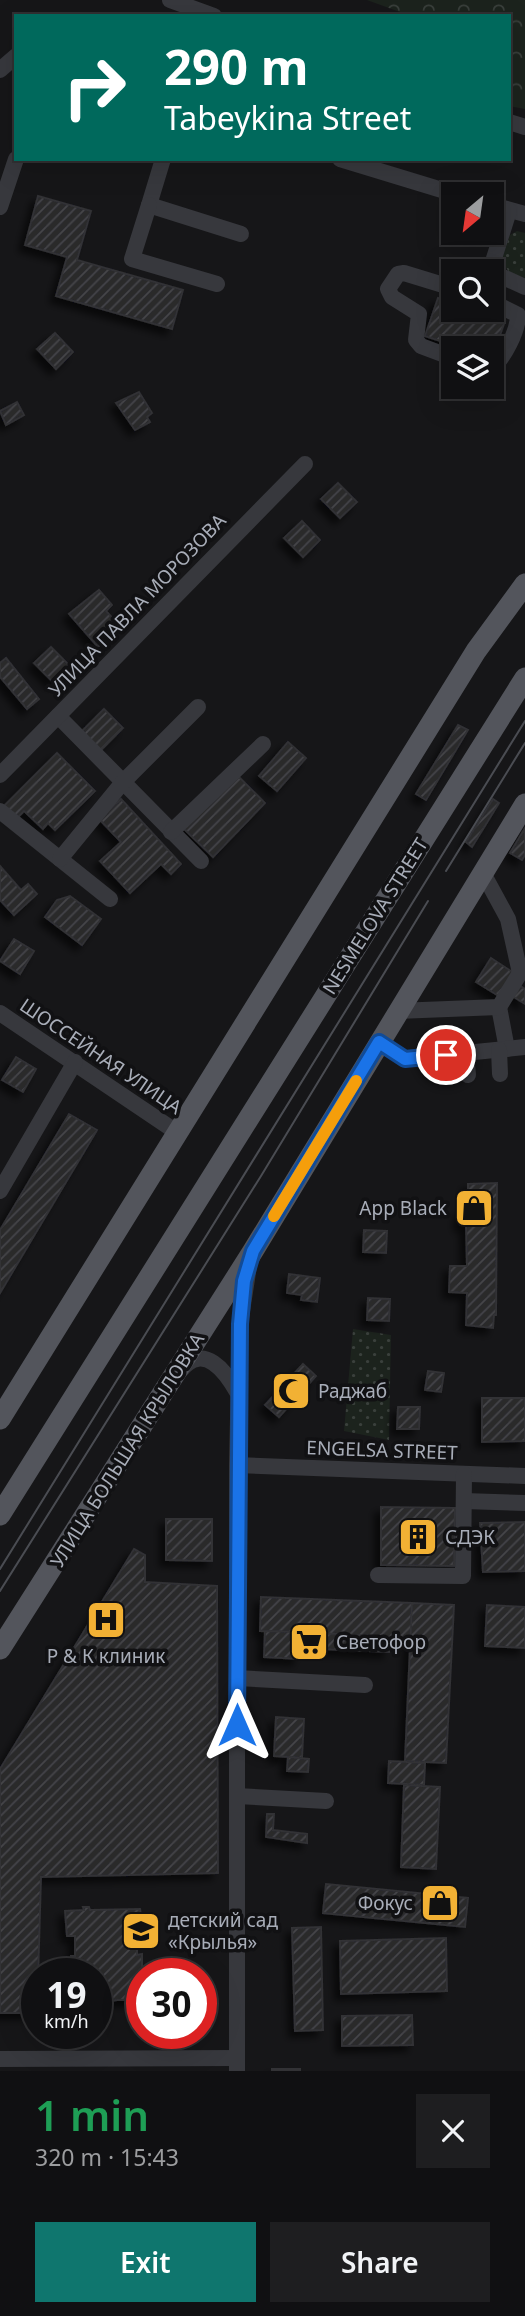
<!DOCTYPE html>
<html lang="en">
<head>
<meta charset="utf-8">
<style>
	:root { --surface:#101012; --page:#1e1e20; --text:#f1f3f6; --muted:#9c9d9f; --line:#303032; --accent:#0f766e }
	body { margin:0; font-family:"Noto Sans",sans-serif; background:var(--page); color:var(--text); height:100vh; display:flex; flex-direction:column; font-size:26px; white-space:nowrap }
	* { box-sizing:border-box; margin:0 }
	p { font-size:23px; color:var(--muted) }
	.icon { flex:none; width:38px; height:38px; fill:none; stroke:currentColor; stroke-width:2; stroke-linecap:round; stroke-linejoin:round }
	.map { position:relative; height:2071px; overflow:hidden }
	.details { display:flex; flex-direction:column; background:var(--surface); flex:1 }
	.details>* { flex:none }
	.top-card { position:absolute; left:14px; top:14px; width:497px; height:147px; border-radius:0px; box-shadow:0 7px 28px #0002,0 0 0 2px var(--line); background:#00695c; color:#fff; overflow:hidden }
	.needle { width:46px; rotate:209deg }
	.controls { position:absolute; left:441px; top:182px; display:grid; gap:14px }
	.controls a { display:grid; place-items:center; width:63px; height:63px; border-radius:0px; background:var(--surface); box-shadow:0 7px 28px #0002,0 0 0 2px var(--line); font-size:35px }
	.speed { position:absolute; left:21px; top:1958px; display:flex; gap:14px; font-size:35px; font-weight:700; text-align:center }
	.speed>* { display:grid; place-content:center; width:91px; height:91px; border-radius:50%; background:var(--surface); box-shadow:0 7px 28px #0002,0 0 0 2px var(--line); line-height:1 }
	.speed small { font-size:18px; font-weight:400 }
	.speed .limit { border:10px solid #d22; background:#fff; color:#111 }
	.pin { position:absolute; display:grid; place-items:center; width:60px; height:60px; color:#fff; margin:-30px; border:4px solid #fff; border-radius:50%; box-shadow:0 2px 7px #0007 }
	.me { position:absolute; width:77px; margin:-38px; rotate:0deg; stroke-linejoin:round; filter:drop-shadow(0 0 5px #0008) }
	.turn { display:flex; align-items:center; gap:24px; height:147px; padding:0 35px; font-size:32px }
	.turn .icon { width:91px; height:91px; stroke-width:2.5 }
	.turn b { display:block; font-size:49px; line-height:60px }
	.round { display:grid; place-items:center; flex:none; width:74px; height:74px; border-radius:0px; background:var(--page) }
	.head { display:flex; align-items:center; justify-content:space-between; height:119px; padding:0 35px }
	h1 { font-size:42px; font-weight:600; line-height:52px; color:#1e9e55 }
	.primary-button { display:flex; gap:14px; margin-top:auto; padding:14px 35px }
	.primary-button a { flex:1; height:80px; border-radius:0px; background:var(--accent); color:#fff; font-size:28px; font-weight:600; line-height:80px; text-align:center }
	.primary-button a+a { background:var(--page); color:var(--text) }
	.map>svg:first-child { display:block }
	.grass { fill:url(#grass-dots) }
	.forest { fill:url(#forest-crowns) }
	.building { fill:url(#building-hatch); stroke:#303034; stroke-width:2; filter:url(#shadow) }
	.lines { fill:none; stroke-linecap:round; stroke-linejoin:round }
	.minor { stroke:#37383d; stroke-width:16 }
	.major { stroke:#53555c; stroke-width:21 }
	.tram { stroke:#4a4c52; stroke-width:2 }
	.route-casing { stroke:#114b97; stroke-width:18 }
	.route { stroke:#1a73e8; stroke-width:12 }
	.slow { stroke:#f59e0b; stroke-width:12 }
	.labels { text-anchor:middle; stroke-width:7; stroke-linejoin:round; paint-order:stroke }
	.street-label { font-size:19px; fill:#a8adb8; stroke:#111113 }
	.poi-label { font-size:19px; fill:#a8adb8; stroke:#111113; text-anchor:start }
</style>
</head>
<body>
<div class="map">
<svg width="525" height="2071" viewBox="0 0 525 2071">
	<defs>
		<pattern id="grass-dots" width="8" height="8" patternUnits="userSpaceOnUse" patternTransform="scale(1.75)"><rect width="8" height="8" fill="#1c231d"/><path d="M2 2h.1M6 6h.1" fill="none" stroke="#3a403c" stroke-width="1.8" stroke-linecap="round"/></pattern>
		<pattern id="forest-crowns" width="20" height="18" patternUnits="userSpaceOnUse" patternTransform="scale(1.75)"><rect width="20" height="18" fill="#1c231d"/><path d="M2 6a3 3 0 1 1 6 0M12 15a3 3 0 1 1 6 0" fill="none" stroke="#3a403c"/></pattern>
		<pattern id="building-hatch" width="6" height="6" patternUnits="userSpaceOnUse" patternTransform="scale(1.75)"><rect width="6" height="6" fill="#29292c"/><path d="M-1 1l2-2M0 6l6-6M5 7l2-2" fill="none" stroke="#454548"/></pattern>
		<filter id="shadow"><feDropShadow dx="-6" dy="6" stdDeviation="3.5" flood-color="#0009"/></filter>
	</defs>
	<rect width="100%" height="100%" fill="#161618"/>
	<g class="grass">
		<path d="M517,231L525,233V278L509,272L501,260L510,235Z"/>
		<path d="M353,1329L391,1335L389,1440L344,1431Z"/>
	</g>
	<path class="forest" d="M367,0H525V109L509,106V16H411Z"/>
	<g class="building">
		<path d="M38,196L91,211L77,260L183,290L172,329L56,296L67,257L25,245Z"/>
		<path d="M438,298L453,303V310H473L505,321L492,358V348H462L425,336Z"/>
		<path d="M55,333L73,352L56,369L37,349Z"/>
		<path d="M139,392L152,413L147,417L150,422L135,430L116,403Z"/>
		<path d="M17,402L24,415L6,425L0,411Z"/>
		<path d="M338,483L357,502L340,518L321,499Z"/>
		<path d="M302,521L320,540L303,557L284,538Z"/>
		<path d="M99,590L112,605L106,611L119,625L98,647L69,614Z"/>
		<path d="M51,647L70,666L53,682L34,663Z"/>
		<path d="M6,658L39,699L27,709L0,677V663Z"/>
		<path d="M104,709L123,728L101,750L82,731Z"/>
		<path d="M458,725L468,730L426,800L416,794Z"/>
		<path d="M288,742L306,758L277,791L259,776Z"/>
		<path d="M57,753L95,791L55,830L48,823L43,829L24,811L16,819L3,807Z"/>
		<path d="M236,774L265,803L213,857L183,828Z"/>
		<path d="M121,799L181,864L171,874L161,864L130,893L100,861L121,842L99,819Z"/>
		<path d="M493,799L499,803L472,847L466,842Z"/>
		<path d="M525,828V855L522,860L510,853Z"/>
		<path d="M0,866L21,890L28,884L37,894L14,915L0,900Z"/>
		<path d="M70,896L101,919L82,945L45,917L57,900Z"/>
		<path d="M14,939L34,951L20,974L0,961Z"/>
		<path d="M491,958L520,977L516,983L525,989V1004L509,994L505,1000L476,982Z"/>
		<path d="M16,1057L36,1069L23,1092L2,1080Z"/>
		<path d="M69,1114L97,1130L0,1293V1230Z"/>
		<path d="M497,1183L496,1315H494L493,1328L466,1325L467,1293L449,1292L450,1266H467L466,1225H460L461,1210L468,1209V1184Z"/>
		<path d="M364,1230L387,1231L386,1253L363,1252Z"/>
		<path d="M289,1274L320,1278L317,1302L301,1300L302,1295L287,1293Z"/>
		<path d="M368,1298L390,1299L389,1321L367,1320Z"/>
		<path d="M303,1364L316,1376L279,1417L265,1405Z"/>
		<path d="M428,1371L444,1373L441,1392L425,1390Z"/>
		<path d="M482,1398H525V1441L482,1442Z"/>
		<path d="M398,1407H420L419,1429H397Z"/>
		<path d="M381,1507L455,1508L454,1566L381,1565Z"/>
		<path d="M166,1519H212V1561L166,1560Z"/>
		<path d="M525,1522V1571L483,1572L480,1523Z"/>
		<path d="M134,1549L145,1555V1582L217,1586L218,1873L41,1877L37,2013H0V1769Z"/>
		<path d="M261,1597L412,1603L411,1638L260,1631Z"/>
		<path d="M412,1603L454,1605L446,1763L405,1761Z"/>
		<path d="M487,1605L525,1607V1648L485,1646Z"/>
		<path d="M265,1631L300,1632L299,1659L264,1657Z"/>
		<path d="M300,1632L389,1637V1652L299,1648Z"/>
		<path d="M276,1717L304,1719L302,1758L274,1756Z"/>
		<path d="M288,1757L309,1759L308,1772L287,1771Z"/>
		<path d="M389,1761L425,1763L424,1785L388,1783Z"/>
		<path d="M404,1785L440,1787L436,1869L401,1867Z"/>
		<path d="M267,1814H274L273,1830L307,1834V1843L266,1837Z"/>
		<path d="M326,1884L468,1898L465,1927L323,1913Z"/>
		<path d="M83,1907H89L90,1910L140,1909L144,1934H137V1955L142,1954V1973H138L142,2000H117L96,2004V1974H68V1969H71V1956H75V1936H67L65,1911L84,1910Z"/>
		<path d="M321,1927L323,2030L295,2031L292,1928Z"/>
		<path d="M446,1938L447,1991L341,1994L340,1941Z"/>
		<path d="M412,2015L413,2045L342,2046V2016Z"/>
		<rect x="272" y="2069" width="28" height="2"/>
	</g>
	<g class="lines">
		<g class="minor">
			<path d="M170,0L214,16"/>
			<path d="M0,70L16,56"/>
			<path d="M509,122L525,127"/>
			<path d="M163,159L149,205L241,234"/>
			<path d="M340,159L455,194"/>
			<path d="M149,205L132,259L217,284"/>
			<path d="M492,205L525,214"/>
			<path d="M0,207L16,159"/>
			<path d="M490,271L509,211"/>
			<path d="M492,272L525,287"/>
			<path d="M453,288L404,273L398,274L388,289L392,297L419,314L416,340L421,346L453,358"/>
			<path d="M492,302L518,315C518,331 504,358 492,368"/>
			<path d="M58,716L201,861"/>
			<path d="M0,775L305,464"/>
			<path d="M0,811L110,899"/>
			<path d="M171,832L263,744"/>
			<path d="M60,859L123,782L198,707"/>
			<path d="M499,1007L507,1049"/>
			<path d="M397,1011L499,1007L520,973L508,919L483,873"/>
			<path d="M0,1013L178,1133"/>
			<path d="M379,1042L405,1059L525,1047"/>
			<path d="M499,1050L500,1074"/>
			<path d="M466,1053L468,1075"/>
			<path d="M0,1191L75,1062"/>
			<path d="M181,1370C204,1342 226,1372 237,1392"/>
			<path d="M237,1465L525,1476"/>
			<path d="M464,1501L525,1503"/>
			<path d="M378,1575L463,1576L464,1474"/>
			<path d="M237,1678L365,1685"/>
			<path d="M237,1796L326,1801"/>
			<path d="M0,2059L237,2058"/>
			<path d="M237,2071V1465L240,1324L249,1266"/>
		</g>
		<g class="major">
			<path d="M0,1419L476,651L525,584"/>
			<path d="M0,1515L525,678"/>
			<path d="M0,1649L253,1251L525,804"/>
		</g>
		<g class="tram">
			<path d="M446,871L525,743"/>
			<path d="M0,1569L525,721"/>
			<path d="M0,1591L261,1176L428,901"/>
		</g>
	</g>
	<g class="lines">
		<g class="route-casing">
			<path id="route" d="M237,1725L240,1324L244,1281L253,1251L379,1042L405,1059L446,1055"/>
		</g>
		<use href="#route" class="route"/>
		<path class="slow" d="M274,1216L356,1081"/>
	</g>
	<defs>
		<g id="shop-square" transform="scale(2.0125)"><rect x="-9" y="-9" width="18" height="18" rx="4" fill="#f2b134" stroke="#111113"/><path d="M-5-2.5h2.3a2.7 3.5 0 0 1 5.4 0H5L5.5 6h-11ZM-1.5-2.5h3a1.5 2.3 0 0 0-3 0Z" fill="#111"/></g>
		<g id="mosque-square" transform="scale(2.0125)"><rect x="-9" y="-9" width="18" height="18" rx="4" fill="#f2b134" stroke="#111113"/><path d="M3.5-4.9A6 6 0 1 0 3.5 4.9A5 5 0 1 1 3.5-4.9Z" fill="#111"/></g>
		<g id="building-square" transform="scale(2.0125)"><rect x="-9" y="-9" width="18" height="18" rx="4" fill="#f2b134" stroke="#111113"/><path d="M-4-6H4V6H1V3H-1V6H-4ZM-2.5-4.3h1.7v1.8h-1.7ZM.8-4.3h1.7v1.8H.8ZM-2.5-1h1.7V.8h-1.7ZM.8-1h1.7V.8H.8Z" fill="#111"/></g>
		<g id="hospital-square" transform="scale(2.0125)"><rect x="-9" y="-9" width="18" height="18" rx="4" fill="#f2b134" stroke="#111113"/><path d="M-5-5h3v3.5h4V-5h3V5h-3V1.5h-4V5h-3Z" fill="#111"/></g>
		<g id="supermarket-square" transform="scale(2.0125)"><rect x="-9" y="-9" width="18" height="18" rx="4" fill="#f2b134" stroke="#111113"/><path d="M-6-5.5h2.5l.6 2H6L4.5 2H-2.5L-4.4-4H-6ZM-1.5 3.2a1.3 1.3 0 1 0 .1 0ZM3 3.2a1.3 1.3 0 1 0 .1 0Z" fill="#111"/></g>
		<g id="school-square" transform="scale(2.0125)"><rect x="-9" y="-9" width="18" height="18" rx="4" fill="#f2b134" stroke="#111113"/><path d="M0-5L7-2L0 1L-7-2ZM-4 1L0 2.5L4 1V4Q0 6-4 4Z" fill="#111"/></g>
	</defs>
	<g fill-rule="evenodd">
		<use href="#shop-square" x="474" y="1208"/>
		<use href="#mosque-square" x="291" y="1391"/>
		<use href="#building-square" x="418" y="1537"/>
		<use href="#hospital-square" x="106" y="1620"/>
		<use href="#supermarket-square" x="309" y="1642"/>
		<use href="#shop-square" x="440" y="1903"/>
		<use href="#school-square" x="141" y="1931"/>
	</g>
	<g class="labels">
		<g class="street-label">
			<text transform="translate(137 605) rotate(-46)" y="7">УЛИЦА ПАВЛА МОРОЗОВА</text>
			<text transform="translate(375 916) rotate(-58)" y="7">NESMELOVA STREET</text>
			<text transform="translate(101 1056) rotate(34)" y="7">ШОССЕЙНАЯ УЛИЦА</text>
			<text transform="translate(127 1450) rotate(-58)" y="7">УЛИЦА БОЛЬШАЯ КРЫЛОВКА</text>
			<text transform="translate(382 1450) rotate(2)" y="7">ENGELSA STREET</text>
		</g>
		<g class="poi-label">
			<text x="447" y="1215" text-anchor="end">App Black</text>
			<text x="318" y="1398">Раджаб</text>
			<text x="445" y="1544">СДЭК</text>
			<text x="336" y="1649">Светофор</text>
			<text x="106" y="1663" text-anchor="middle">Р &amp; К клиник</text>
			<text x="413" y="1910" text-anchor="end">Фокус</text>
			<text x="168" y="1927">детский сад<tspan x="168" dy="22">«Крылья»</tspan></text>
		</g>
	</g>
</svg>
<div class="controls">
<a><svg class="needle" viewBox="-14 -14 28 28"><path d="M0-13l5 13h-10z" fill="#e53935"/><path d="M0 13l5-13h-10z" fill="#9c9d9f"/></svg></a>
<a><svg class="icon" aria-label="search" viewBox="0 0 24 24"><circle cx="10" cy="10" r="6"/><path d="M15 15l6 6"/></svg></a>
<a><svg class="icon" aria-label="layers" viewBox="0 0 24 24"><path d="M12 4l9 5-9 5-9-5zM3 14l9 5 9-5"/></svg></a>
</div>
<div class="speed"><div>19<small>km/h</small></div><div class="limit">30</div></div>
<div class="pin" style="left:446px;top:1055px;background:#d93025"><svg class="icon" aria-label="arrive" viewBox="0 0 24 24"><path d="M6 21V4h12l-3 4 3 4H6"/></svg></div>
<svg class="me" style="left:237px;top:1725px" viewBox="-20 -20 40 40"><path d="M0-17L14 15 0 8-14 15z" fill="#1a73e8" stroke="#fff" stroke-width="4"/></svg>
<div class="top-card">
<div class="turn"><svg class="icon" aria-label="right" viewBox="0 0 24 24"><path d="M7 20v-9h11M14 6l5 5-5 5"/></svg><div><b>290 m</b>Tabeykina Street</div></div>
</div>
</div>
<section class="details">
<div class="head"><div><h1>1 min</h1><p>320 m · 15:43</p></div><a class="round"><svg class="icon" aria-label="close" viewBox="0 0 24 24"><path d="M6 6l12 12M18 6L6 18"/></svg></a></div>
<div class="primary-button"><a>Exit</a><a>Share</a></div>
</section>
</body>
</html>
